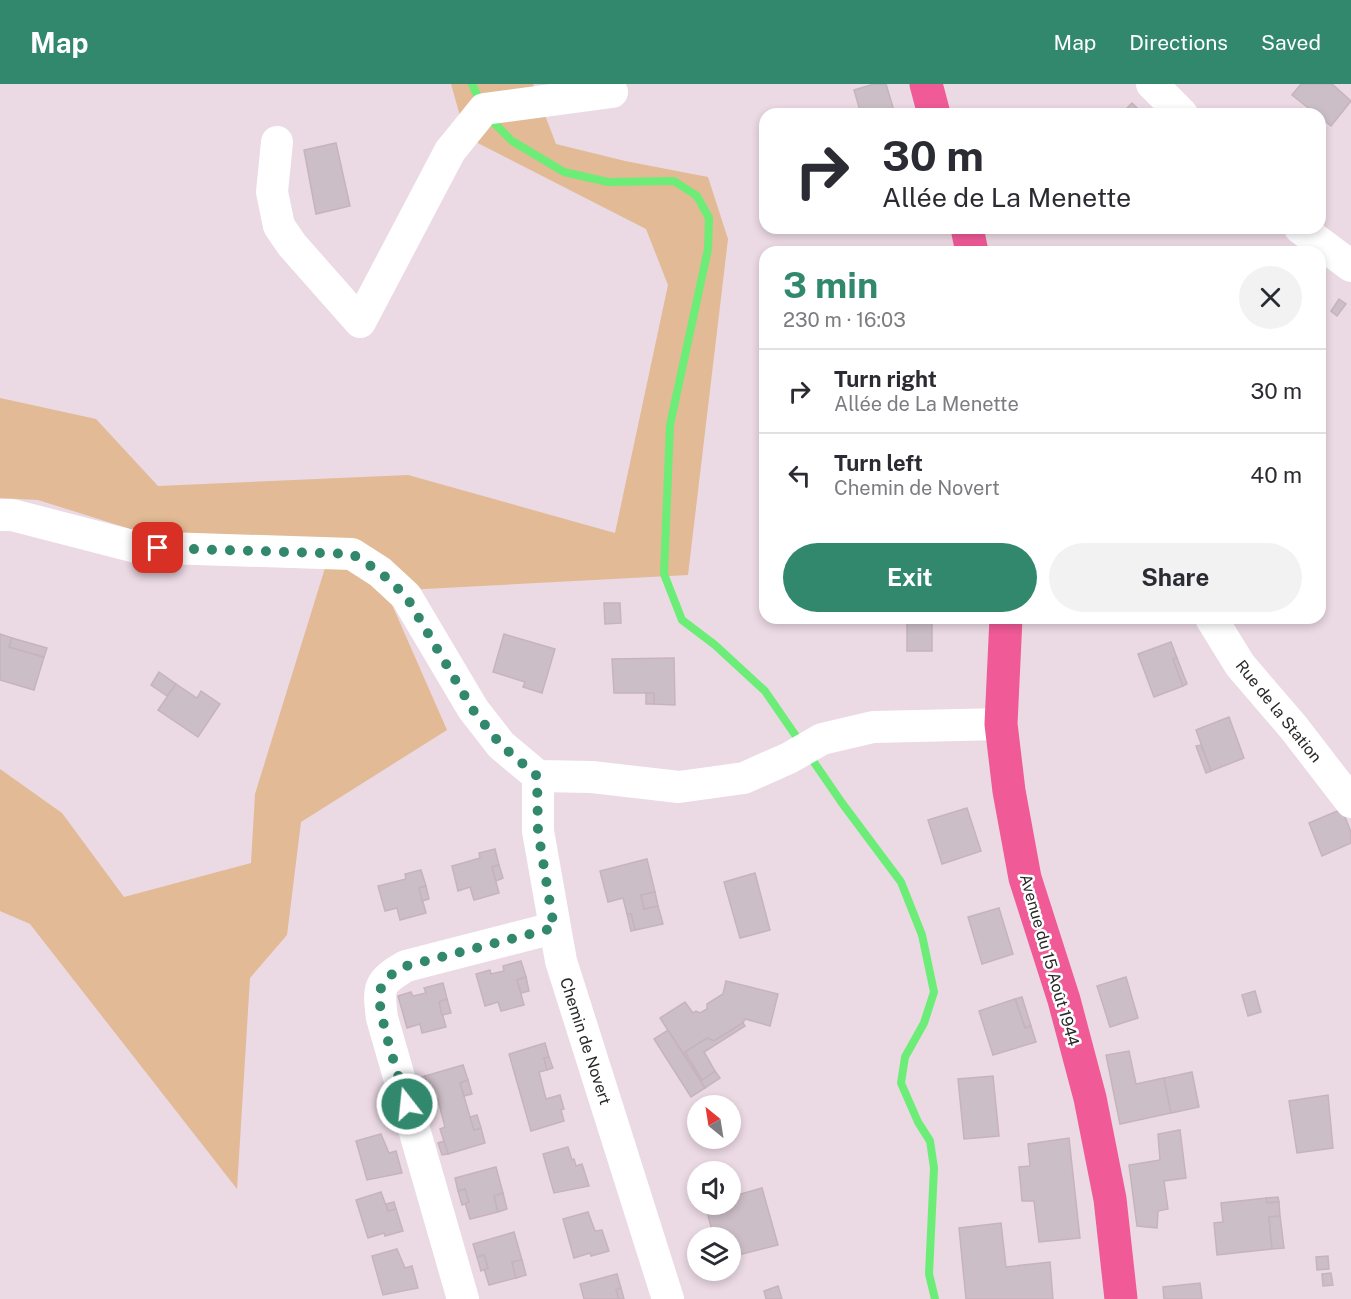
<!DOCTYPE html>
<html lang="en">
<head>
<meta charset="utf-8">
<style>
	:root { --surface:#fff; --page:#f2f2f3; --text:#2b2b33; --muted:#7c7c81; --line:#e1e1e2; --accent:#31886d }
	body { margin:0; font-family:"Public Sans",sans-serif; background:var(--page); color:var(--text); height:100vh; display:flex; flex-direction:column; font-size:22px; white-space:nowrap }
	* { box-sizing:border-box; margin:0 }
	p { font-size:20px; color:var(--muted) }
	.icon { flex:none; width:33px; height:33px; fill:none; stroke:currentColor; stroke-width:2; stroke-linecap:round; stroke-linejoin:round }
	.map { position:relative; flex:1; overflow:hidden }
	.panel { position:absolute; left:759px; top:162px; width:567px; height:378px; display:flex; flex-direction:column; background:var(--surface); border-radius:18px; box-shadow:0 3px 9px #0003 }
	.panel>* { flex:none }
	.guide { position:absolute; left:759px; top:24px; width:567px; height:126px; border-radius:18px; box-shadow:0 3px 9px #0003; background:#fff; color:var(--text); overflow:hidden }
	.needle { width:39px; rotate:330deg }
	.fabs { position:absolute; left:687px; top:1011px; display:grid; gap:12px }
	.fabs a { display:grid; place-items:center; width:54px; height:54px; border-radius:50%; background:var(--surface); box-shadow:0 3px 9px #0003; font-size:30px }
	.pin { position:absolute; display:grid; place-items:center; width:51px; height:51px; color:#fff; margin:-26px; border-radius:12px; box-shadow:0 3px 9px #0006 }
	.me { position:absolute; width:66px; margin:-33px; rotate:344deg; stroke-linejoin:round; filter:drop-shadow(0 0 4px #0008) }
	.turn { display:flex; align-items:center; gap:21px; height:126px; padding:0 24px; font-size:27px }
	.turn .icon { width:78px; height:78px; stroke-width:2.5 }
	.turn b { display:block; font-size:42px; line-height:51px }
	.round { display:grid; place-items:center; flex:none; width:63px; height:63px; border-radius:32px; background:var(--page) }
	.head { display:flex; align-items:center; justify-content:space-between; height:102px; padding:0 24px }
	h1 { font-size:36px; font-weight:700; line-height:45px; color:var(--accent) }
	.primary-button { display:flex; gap:12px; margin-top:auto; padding:12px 24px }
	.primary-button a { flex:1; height:69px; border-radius:36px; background:var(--accent); color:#fff; font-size:24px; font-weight:700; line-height:69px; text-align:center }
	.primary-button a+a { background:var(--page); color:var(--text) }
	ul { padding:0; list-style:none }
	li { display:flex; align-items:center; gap:18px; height:84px; padding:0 24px; border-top:2px solid var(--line) }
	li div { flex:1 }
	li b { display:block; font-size:22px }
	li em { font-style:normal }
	header { display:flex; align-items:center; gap:36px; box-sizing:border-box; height:84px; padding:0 30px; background:var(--accent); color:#fff }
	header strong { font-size:28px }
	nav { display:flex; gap:33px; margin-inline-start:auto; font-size:21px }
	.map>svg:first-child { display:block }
	.green { fill:#e2ba95 }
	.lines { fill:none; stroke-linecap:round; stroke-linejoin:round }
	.stream { stroke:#6ced77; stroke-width:8 }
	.building { fill:#ccbec6; stroke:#c6b3bd; stroke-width:1.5 }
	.minor { stroke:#fff; stroke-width:32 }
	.major { stroke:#ef5a97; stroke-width:33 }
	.route { stroke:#31886d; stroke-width:10; stroke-dasharray:0 18 }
	.labels { text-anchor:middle; stroke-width:5; stroke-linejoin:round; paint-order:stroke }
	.street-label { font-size:16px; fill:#282828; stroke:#fff }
</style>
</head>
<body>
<header>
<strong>Map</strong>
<nav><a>Map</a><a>Directions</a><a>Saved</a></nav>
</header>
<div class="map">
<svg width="1351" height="1215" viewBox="0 0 1351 1215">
	<rect width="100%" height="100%" fill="#ebd9e4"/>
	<path class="green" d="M451,0H533L556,60L625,77L708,93L728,155L688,491L386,507L447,646L301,738L287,851L250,894L237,1105L30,840L0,827V685L62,729L124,813L251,779L255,710L334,455L140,448L38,416L0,414V314L96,335L158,402L408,391L615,449L668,201L646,145L466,53Z"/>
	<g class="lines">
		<g class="stream">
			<path d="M472,0L482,21"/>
			<path d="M488,33L512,57L564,88L608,98L674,97L697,112L709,134L708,165L670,341L664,490L682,536L715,561L765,607L842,719L901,798L922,851L934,908L924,939L905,973L901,999L918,1038L930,1057L934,1084L929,1190L935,1215"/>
		</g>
	</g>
	<g class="building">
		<path d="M874,0H886L895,30H861L854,6Z"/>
		<path d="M1301,0H1332L1351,17L1331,42L1320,33V30H1316L1292,11Z"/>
		<path d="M1132,19L1143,30H1121Z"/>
		<path d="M336,59L350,122L316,130L304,66Z"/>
		<path d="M1339,215L1346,220L1337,232L1331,227Z"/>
		<path d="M604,519H620L621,539L605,540Z"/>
		<rect x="907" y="534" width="25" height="33"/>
		<path d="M0,550L12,554L9,563L44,573L34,606L0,596Z"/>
		<path d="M504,550L555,565L542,609L523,603L525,598L493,588Z"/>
		<path d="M12,554L47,564L44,573L9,563Z"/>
		<path d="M1171,558L1177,574L1173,575L1183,602L1154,613L1138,570Z"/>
		<path d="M674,574L675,621L654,620V609H614L612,575Z"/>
		<path d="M1177,574L1187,600L1183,602L1173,575Z"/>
		<path d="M159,588L176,600L167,612L151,601Z"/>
		<path d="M176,600L197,614L201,607L220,620L198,653L158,626Z"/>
		<rect x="646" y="609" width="8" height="11"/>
		<path d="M1229,633L1244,674L1211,687L1196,646Z"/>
		<path d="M1201,661L1211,687L1206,689L1196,662Z"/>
		<path d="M967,724L981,767L942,780L928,736Z"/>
		<path d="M1342,725L1351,748V759L1322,772L1309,739Z"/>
		<path d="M495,765L499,781L492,783L499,809L474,816L470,803L458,807L452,782L480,774L479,769Z"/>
		<path d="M647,775L655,808L641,811L644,825L658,822L663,840L635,846L631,830H627L623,814L608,818L600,787Z"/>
		<path d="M499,781L503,794L496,797L492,783Z"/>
		<path d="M421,786L426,802L419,804L426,829L400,836L397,824L385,827L378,802L406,795L405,790Z"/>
		<path d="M755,789L770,846L740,854L724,798Z"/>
		<path d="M426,802L429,815L422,817L419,804Z"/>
		<path d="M655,808L658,822L644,825L641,811Z"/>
		<path d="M999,824L1013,870L982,880L968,833Z"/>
		<path d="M627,830H631L635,846L631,847Z"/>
		<path d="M521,877L526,893L517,896L524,921L501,927L498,918L485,922L476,890L490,886L491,890L504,887L503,882Z"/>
		<path d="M526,893L529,907L521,909L517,896Z"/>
		<path d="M1126,893L1138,934L1110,943L1097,902Z"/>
		<path d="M726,897L778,910L770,942L745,935L743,939L714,957L707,954L685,968L702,996L715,987L720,994L705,1004L660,934L685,918L693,929L696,927L700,929L707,925V920L723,910Z"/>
		<path d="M443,899L447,915L439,918L446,943L422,949L420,940L407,944L398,912L411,908L413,912L426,909L424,904Z"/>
		<path d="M1255,907L1261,928L1248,932L1242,911Z"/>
		<path d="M1022,913L1031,942L1025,944L1015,915Z"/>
		<path d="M447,915L451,929L442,931L439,918Z"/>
		<path d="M1015,915L1025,944L1031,942L1036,958L993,971L979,927Z"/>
		<path d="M743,939L745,942L704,968L715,987L702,996L685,968L707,954L714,957Z"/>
		<path d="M668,946L705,1004L691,1013L654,955Z"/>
		<path d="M545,959L549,973L544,974L547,986L539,988L546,1015L560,1011L564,1025L561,1026L564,1037L531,1047L509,970Z"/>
		<path d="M1129,967L1136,1000L1164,994L1171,1029L1120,1040L1106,971Z"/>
		<path d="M549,973L553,984L547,986L544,974Z"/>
		<path d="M463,981L468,996L460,999L474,1046L481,1044L485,1059L448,1070L440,1045L445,1043L438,1016L433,1018L425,992Z"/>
		<path d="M1192,988L1199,1023L1171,1029L1164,994Z"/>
		<path d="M425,992L429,1005L423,1007L420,994Z"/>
		<path d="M993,992L999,1052L964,1055L958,995Z"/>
		<path d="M468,996L472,1010L464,1012L460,999Z"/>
		<path d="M1328,1011L1333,1064L1297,1069L1289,1017Z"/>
		<path d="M477,1031L481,1044L474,1046L470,1033Z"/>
		<path d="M1180,1046L1186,1094L1164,1097L1168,1125L1158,1127L1157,1144L1137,1142L1129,1081L1160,1076L1158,1050Z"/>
		<path d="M381,1050L389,1069L396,1067L402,1089L367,1096L356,1057Z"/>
		<path d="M1069,1054L1080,1154L1039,1158L1034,1117H1022L1019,1083L1030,1082L1028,1060Z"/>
		<path d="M444,1057L448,1070L442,1071L438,1059Z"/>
		<path d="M568,1063L572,1076L574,1075L576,1082L582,1080L589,1102L554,1109L543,1070Z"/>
		<path d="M496,1083L503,1109L494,1112L498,1128L470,1135L465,1119L469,1118L465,1105L458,1107L455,1094Z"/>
		<path d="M762,1104L778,1161L730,1173V1154H714L705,1120H730V1113Z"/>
		<path d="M465,1105L469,1118L462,1121L458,1107Z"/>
		<path d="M381,1108L388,1127L396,1125L403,1147L385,1152L384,1149L368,1154L356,1116Z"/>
		<path d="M503,1109L507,1125L498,1128L494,1112Z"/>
		<path d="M1278,1113L1279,1118L1267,1119L1266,1114Z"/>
		<path d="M1266,1114L1267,1119L1279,1118L1280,1132L1269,1133L1272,1165L1217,1171L1214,1139L1223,1138L1221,1119Z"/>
		<path d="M394,1118L396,1125L388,1127L386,1120Z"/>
		<path d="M588,1128L595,1147L602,1146L609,1167L591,1172L590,1169L574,1174L563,1135Z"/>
		<path d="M1280,1132L1284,1164L1272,1165L1269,1133Z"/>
		<path d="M1001,1139L1006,1183L1050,1178L1053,1215H966L959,1144Z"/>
		<path d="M514,1148L522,1176L512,1178L516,1194L489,1201L484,1185L488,1184L484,1171L477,1173L473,1160Z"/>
		<path d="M397,1165L405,1184L412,1182L418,1204L383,1211L372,1172Z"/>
		<path d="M484,1171L488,1184L481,1187L477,1173Z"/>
		<path d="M1328,1172L1329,1185L1317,1186L1316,1173Z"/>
		<path d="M522,1176L526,1191L516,1194L512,1178Z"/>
		<path d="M1331,1189L1333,1201L1323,1202L1322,1190Z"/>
		<path d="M617,1190L621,1204L616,1206L619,1215H584L580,1200Z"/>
		<path d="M1200,1199L1202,1215H1164L1163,1203Z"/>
		<path d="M778,1202L782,1215H766L764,1207Z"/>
		<path d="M621,1204L624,1215H619L616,1206Z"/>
	</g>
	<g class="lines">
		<g class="minor">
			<path d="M1152,0L1182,30"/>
			<path d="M277,58L272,108L279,142L292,161L360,238L450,67L484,25L612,8"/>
			<path d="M1300,144L1351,182"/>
			<path d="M0,431H12L136,463L352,470L380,488L406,512L473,625L501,661L538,692L592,693L679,703L744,694L789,674L822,655L873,643L1001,640"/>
			<path d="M1211,534L1240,581L1294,644L1351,718"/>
			<path d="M538,692V747L561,877L668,1215"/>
			<path d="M463,1215L382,934C378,903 378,898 406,882L554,844"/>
		</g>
		<g class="major">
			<path d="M926,0L934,30"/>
			<path d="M967,144L972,168"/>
			<path d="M1006,534L1001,640L1009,707L1025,794L1064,916L1090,1014L1110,1115L1121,1215"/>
		</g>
	</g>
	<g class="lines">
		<path class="route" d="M158,464L352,470L380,488L406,512L473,626L501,661L537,692L538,747L554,844L406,882C394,889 384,893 380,907C375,923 401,1000 407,1020"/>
	</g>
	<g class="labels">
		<g class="street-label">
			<text transform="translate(1279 627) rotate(51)" y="6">Rue de la Station</text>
			<text transform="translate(1050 876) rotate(74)" y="6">Avenue du 15 Août 1944</text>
			<text transform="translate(586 957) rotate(72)" y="6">Chemin de Novert</text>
		</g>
	</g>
</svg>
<div class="fabs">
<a><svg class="needle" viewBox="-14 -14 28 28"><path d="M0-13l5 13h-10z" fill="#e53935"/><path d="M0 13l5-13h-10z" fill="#7c7c81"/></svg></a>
<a><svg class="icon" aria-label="sound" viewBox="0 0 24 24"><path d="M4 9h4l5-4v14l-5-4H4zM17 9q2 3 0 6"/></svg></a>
<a><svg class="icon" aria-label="layers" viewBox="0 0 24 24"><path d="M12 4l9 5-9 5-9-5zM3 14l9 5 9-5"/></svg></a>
</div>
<div class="pin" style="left:158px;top:464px;background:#d93025"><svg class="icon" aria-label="arrive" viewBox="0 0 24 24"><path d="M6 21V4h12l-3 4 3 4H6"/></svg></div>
<svg class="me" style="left:407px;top:1020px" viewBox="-20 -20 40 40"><circle r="17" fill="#31886d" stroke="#fff" stroke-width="3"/><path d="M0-11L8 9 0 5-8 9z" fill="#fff"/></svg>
<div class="guide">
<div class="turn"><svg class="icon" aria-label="right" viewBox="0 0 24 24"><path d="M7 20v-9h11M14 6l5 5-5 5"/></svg><div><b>30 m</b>Allée de La Menette</div></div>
</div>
<section class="panel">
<div class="head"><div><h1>3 min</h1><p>230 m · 16:03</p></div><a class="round"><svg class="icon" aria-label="close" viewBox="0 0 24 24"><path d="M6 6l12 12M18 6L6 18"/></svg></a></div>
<ul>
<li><svg class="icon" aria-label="right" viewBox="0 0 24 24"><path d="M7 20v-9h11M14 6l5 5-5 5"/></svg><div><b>Turn right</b><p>Allée de La Menette</p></div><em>30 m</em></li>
<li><svg class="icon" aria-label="left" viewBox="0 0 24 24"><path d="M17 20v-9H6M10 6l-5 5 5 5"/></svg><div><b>Turn left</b><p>Chemin de Novert</p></div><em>40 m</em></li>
</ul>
<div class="primary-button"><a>Exit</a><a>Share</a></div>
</section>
</div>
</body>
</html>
